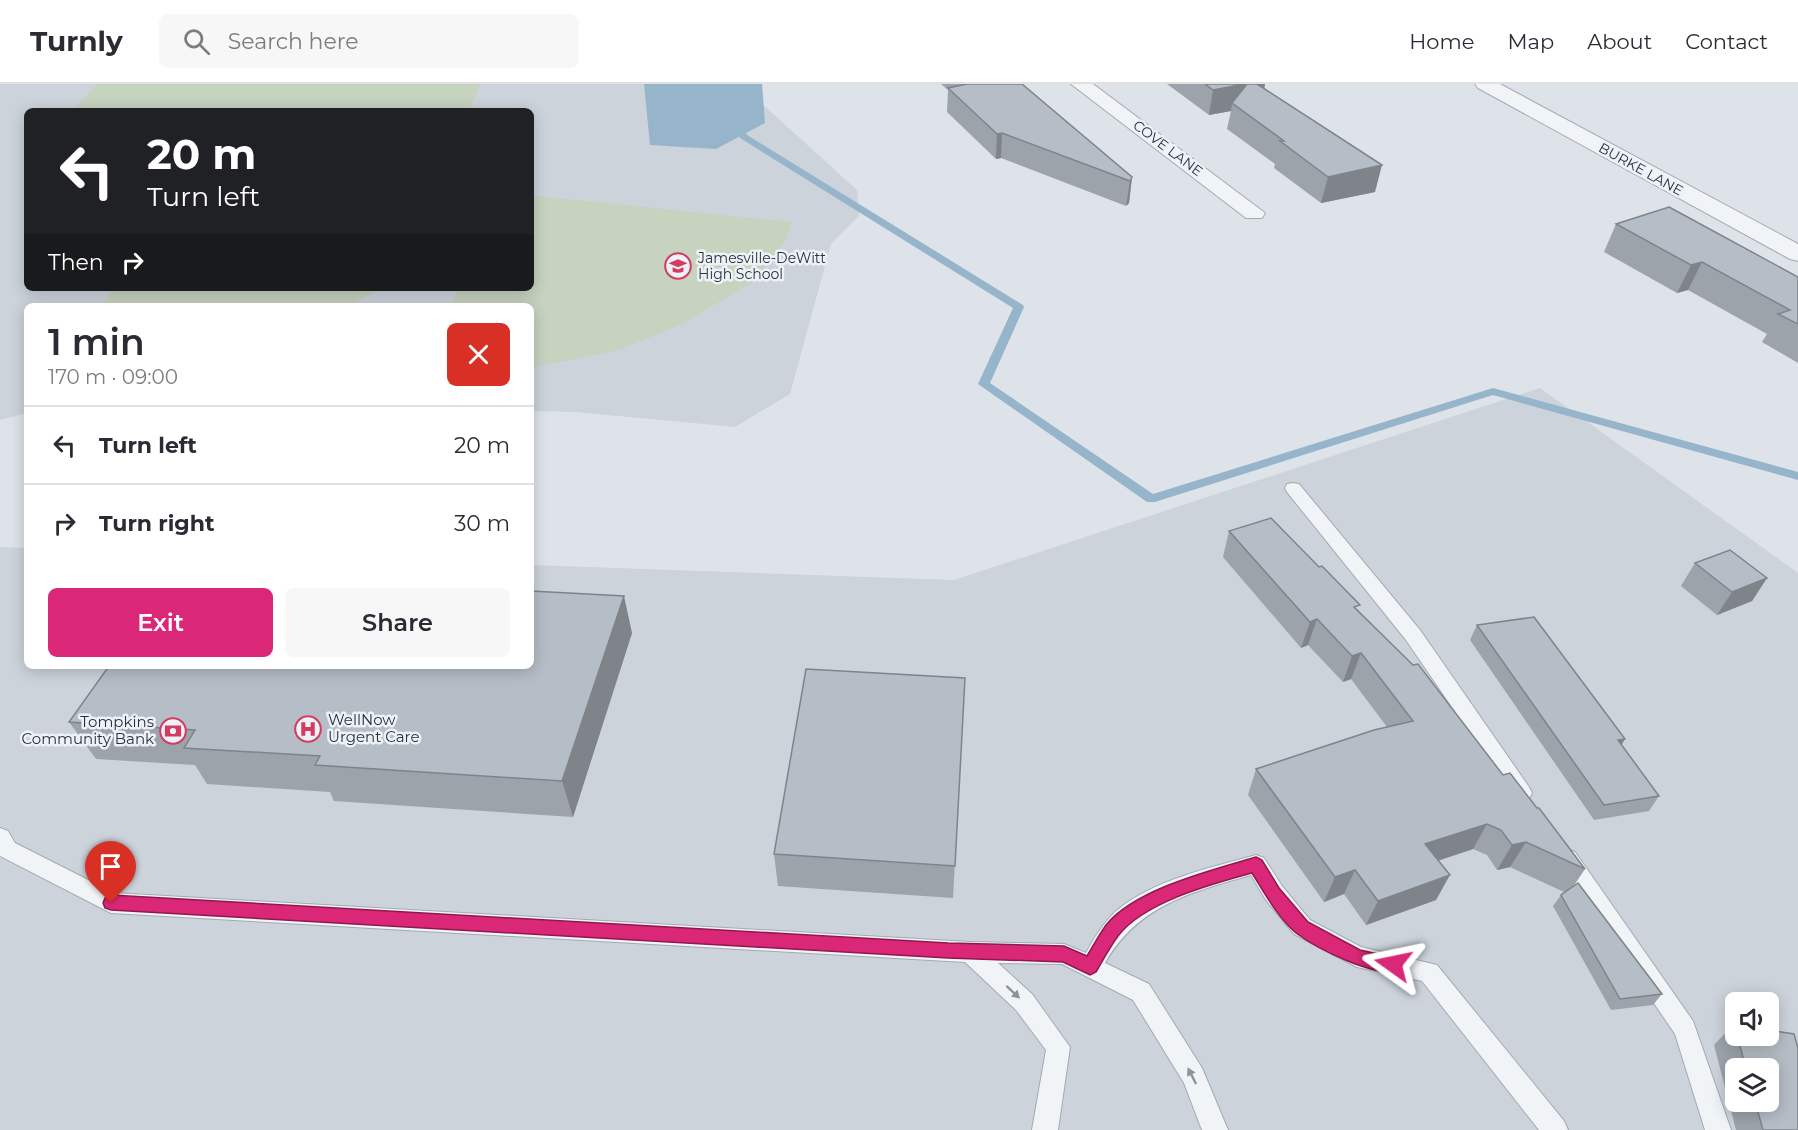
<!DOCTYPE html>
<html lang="en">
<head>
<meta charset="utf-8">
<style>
	:root { --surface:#fff; --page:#f7f7f7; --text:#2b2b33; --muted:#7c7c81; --line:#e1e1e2; --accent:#db2777 }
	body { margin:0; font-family:Montserrat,sans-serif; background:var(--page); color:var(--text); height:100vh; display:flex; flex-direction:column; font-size:22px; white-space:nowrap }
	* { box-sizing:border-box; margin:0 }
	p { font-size:20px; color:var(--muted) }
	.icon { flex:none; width:33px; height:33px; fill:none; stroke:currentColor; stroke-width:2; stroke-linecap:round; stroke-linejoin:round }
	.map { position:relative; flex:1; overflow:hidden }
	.side { position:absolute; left:24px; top:219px; width:510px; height:366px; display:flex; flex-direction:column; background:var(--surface); border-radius:9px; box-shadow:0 3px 15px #0003 }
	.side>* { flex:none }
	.top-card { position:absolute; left:24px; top:24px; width:510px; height:183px; border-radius:9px; box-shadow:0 3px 15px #0003; background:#202124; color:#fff; overflow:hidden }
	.tools { position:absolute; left:1725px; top:908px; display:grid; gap:12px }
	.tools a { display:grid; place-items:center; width:54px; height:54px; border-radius:9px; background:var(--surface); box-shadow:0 3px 15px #0003; font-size:30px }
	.pin { position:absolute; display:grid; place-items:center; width:51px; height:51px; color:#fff; margin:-62px -26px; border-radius:50% 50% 50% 0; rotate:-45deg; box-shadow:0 0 6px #0007 }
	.pin .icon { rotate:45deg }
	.me { position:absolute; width:66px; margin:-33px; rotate:282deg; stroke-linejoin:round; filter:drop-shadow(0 0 4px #0008) }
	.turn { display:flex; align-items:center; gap:21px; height:126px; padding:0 24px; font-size:27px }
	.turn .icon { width:78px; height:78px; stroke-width:2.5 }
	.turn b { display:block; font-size:42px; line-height:51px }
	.then { display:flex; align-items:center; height:57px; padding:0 24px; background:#0003; gap:12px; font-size:22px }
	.round { display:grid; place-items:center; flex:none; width:63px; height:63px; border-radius:9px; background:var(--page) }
	.summary { display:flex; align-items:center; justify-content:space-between; height:102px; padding:0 24px }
	h1 { font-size:36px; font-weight:600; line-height:45px }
	.cta { display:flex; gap:12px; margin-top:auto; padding:12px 24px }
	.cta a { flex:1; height:69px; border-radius:9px; background:var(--accent); color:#fff; font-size:24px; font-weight:600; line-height:69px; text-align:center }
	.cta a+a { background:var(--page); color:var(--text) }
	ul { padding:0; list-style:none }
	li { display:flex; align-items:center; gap:18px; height:78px; padding:0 24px; border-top:2px solid var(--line) }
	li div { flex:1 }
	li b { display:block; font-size:22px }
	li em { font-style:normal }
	header { display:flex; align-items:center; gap:36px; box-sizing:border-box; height:84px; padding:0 30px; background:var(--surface); border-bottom:2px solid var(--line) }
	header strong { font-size:28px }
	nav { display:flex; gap:33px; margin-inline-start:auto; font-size:21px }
	.search { width:420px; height:54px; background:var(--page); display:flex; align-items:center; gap:15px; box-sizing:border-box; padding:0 21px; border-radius:9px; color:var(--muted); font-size:22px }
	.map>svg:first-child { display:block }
	.built { fill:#ccd3db; fill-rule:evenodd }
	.green { fill:#c6d3bf }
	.water { fill:#96b5cb }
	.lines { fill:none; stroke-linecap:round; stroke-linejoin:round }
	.stream { fill:#96b5cb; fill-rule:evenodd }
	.lane-casing { stroke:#a3aab3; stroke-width:2 }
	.street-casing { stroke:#a3aab3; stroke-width:2 }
	.lane { fill:#f1f4f7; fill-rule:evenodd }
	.street { fill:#f1f4f7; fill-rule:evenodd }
	.wall { fill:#9ca3aa; fill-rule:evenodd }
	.shaded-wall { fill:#7f848b }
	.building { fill:#b5bdc6; stroke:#7f848b; stroke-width:1.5 }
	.oneway { fill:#8c939c }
	.route { fill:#db2777; stroke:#8e194d; stroke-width:1.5 }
	.labels { text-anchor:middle; stroke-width:5; stroke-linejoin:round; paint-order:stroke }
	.far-street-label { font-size:14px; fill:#263240; stroke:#eef2f6 }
	.far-poi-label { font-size:14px; fill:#263240; stroke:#eef2f6; text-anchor:start }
	.poi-label { font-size:15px; fill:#263240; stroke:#eef2f6; text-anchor:start }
</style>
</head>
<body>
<header>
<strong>Turnly</strong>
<div class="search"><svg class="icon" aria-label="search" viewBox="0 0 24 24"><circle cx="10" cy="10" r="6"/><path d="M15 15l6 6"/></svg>Search here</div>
<nav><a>Home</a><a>Map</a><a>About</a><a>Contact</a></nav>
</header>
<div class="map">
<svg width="1798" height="1046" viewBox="0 0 1798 1046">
	<rect width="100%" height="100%" fill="#dee3e9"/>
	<g class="built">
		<path d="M0,0H746L749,8L857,106L859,132L831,160L790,310L735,343L576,328L531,327V222H27V329L0,336ZM27,27H531V204H27Z"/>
		<path d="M1540,304L1798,489V1046H0V463L27,464V582H531V481L954,496ZM1736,918H1768V951H1736ZM1736,984H1768V1017H1736Z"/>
	</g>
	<g class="green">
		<path d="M97,0H480L469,27H73Z"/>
		<path d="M537,112L792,138L785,157L753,198L680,241L619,266L531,284V222H451L458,204H531V114Z"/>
		<path d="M115,204H382L349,222H101Z"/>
	</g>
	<path class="water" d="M644,0H762L765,39L716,65L650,61Z"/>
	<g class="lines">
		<path class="stream" d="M736,33L740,36L747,51L1023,221L1024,223L990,299L1153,410L1493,304L1798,388V396L1493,311L1155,418H1147L978,300L1013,224L740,54L732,36Z"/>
		<g class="lane-casing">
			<g id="lane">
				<path d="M1293,399L1299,400L1420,546L1529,703L1532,709L1529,715L1522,717L1515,715L1406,556L1287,408L1285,404L1287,400Z"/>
				<path d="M0,744L8,747L15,759L114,809L970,858L1064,860L1086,869C1094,854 1103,840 1115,828C1152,796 1210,784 1256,771L1264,774L1282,802L1310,836L1361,863L1437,881L1564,1037L1568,1046H1539L1422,897L1357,883L1294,850L1266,816L1251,791C1191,808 1137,822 1105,879L1149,900L1202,984L1228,1046H1202L1184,999L1133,916L1062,880L998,879L1032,910L1070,963L1058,1046H1032L1046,966L1016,926L965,878L111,829L0,772Z"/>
				<path d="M1567,765L1575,768L1693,937L1731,1046H1705L1675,950L1559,780L1556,774L1559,768Z"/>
			</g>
		</g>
		<g class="street-casing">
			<g id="street">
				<path d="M1071,0H1093L1265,129L1262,134H1246Z"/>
				<path d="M1475,0H1500L1798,160V177L1790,175L1478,4Z"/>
			</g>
		</g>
		<use href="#lane" class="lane"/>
		<use href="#street" class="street"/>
	</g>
	<g class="wall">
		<path d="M941,0H1022L1132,93L1129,119L1126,122L1001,74L996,75L947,28L948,6Z"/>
		<path d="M1167,0H1265L1264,5L1375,108L1321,119L1274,84L1275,80L1227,45L1231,27L1209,31Z"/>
		<path d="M1616,140L1798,193V279L1762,258L1767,250L1688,206L1677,209L1604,168Z"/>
		<path d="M1229,447L1358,526L1503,691L1585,785L1573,803L1662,910L1653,921L1611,926L1553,822L1561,811L1564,808L1510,783L1497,786L1487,771L1473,765L1438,777L1436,816L1366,841L1344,810L1324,818L1248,711L1256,685L1387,643L1351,595L1343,598L1308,561L1301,564L1223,473Z"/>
		<path d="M1695,479L1767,494L1752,517L1717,531L1681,502Z"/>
		<path d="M1477,541L1621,661L1659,712L1649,727L1594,736L1470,556Z"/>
		<path d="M632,549L573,733L334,717L330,708L207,700L195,681L96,675L69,638Z"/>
		<path d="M965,594L953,814L778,802L774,770Z"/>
		<path d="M1734,940H1736V951H1768L1798,1046H1736L1714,961ZM1736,984H1768V1017H1736Z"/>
	</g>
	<g class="shaded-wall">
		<path d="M1244,0H1247L1232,19L1231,27L1209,31L1213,6Z"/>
		<path d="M1251,0H1265L1261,21Z"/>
		<path d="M1002,49L1001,74L996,75L997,50Z"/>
		<path d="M1382,81L1375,108L1321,119L1328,93Z"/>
		<path d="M1132,93L1129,119L1126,122L1130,97Z"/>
		<path d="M1702,178L1688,206L1677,209L1691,181Z"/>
		<path d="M1767,494L1752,517L1717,531L1732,508Z"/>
		<path d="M624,512L632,549L573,733L562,697Z"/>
		<path d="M1317,535L1308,561L1301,564L1310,538Z"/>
		<path d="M1361,569L1351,595L1343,598L1352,572Z"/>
		<path d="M1625,655L1616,670L1618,656Z"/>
		<path d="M1487,740L1473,765L1412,785L1425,760Z"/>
		<path d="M1526,758L1510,783L1497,786L1512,761Z"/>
		<path d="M1355,786L1344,810L1324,818L1335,793Z"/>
		<path d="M1450,791L1436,816L1366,841L1378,817Z"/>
	</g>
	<g class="building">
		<path d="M967,0H1022L1132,93L1130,97L1002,49L997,50L948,4Z"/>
		<path d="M1205,0H1244L1213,6Z"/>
		<path d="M1247,0H1257L1382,81L1328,93L1280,57H1284L1232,19Z"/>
		<path d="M1669,123L1798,193V240L1778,230L1790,226L1702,178L1691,181L1616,140Z"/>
		<path d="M1271,434L1319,483L1322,482L1360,521L1354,523L1413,581L1418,580L1503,691L1510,689L1537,724H1539L1585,785L1526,758L1512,761L1501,746L1487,740L1425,760L1450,791L1378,817L1355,786L1335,793L1256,685L1374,646L1413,637L1361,569L1352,572L1317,535L1310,538L1229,447Z"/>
		<path d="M1730,466L1767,494L1732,508L1695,479Z"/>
		<path d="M531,507L624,512L562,697L315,681L320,672L184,664L195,646L69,638L109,582H531Z"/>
		<path d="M1534,533L1625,655L1618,656L1659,712L1604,721L1477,541Z"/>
		<path d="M806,585L965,594L955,782L774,770Z"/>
		<path d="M1578,799L1662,910L1620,915L1561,811Z"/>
		<path d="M1768,946L1794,950L1798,964V1046H1763L1755,1017H1768V984H1746L1737,951H1768Z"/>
	</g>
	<defs><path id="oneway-solid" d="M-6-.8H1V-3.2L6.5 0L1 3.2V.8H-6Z" transform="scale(1.5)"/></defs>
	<g class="oneway">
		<use href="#oneway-solid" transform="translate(1013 908) rotate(43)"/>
		<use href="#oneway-solid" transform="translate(1192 992) rotate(-117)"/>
	</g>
	<path class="route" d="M1256,773L1262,776L1279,804L1308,838L1360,866L1400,875L1402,880L1400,886C1376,895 1316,864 1296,849C1278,834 1264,808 1252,789C1212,800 1144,818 1118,852C1110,863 1103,876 1096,888L1090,891L1063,878L948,874L111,826L105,824L103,819L105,814L111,811L948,859L1064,862L1087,872C1093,862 1099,851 1106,841C1135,805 1212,786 1256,773Z"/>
	<defs>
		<g id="school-ring" transform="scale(1.35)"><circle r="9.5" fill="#eef2f6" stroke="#d63a61" stroke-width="1.5"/><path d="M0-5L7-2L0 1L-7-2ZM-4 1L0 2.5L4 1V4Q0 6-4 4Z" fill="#d63a61"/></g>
		<g id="hospital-ring" transform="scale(1.35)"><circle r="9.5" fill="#eef2f6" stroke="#d63a61" stroke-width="1.5"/><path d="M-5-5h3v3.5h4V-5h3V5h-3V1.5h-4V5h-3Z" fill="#d63a61"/></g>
		<g id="bank-ring" transform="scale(1.35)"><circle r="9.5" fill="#eef2f6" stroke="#d63a61" stroke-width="1.5"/><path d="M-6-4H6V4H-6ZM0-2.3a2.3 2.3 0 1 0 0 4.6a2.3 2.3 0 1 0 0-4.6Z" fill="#d63a61"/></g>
	</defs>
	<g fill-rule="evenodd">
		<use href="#school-ring" x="678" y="182"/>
		<use href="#hospital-ring" x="308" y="645"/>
		<use href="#bank-ring" x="173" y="647"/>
	</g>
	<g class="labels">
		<g class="far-street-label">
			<text transform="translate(1168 64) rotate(37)" y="5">COVE LANE</text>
			<text transform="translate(1641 85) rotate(29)" y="5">BURKE LANE</text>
		</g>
		<g class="far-poi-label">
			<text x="698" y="179">Jamesville-DeWitt<tspan x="698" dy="16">High School</tspan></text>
		</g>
		<g class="poi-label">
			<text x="328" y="641">WellNow<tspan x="328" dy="17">Urgent Care</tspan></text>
			<text x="154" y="643" text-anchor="end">Tompkins<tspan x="154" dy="17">Community Bank</tspan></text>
		</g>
	</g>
</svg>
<div class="tools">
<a><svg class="icon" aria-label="sound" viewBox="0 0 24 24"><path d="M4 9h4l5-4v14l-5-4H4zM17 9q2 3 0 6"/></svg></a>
<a><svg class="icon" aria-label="layers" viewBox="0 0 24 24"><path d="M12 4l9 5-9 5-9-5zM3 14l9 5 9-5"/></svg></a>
</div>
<div class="pin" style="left:111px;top:819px;background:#d93025"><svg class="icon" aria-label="arrive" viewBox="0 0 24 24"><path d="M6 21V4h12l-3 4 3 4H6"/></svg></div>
<svg class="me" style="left:1393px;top:880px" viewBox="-20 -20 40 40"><path d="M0-17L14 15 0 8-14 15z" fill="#db2777" stroke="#fff" stroke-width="4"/></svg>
<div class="top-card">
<div class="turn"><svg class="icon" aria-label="left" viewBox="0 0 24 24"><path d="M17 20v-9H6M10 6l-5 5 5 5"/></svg><div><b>20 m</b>Turn left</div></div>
<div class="then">Then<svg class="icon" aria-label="right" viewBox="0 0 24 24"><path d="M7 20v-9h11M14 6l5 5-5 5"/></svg></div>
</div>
<section class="side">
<div class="summary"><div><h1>1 min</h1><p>170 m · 09:00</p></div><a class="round" style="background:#d93025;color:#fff"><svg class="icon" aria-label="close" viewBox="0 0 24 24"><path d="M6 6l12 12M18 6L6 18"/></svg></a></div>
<ul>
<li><svg class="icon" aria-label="left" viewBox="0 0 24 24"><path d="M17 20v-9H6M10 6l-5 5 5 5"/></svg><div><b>Turn left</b></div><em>20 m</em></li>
<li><svg class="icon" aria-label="right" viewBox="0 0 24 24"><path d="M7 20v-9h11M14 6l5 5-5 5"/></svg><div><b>Turn right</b></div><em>30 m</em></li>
</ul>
<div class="cta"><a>Exit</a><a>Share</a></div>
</section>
</div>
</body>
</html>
